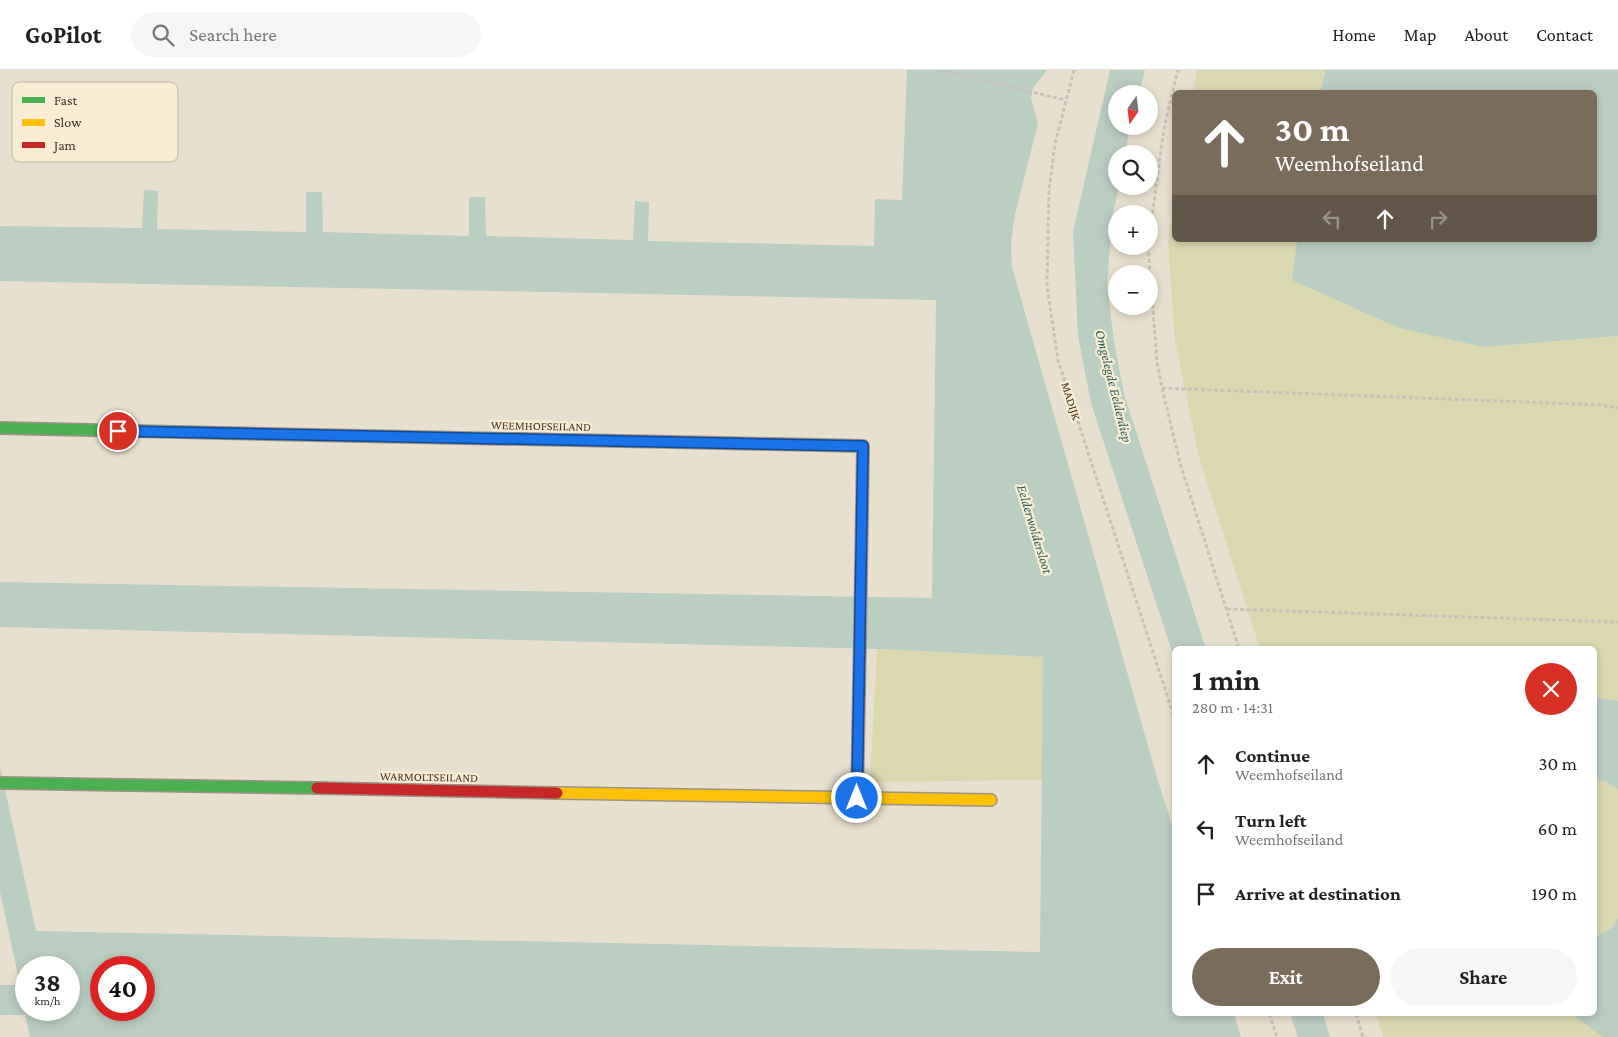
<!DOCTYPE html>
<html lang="en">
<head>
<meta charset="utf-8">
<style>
	:root { --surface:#fff; --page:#f6f6f6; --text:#202124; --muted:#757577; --line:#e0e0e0; --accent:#7a6c5b }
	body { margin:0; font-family:"Crimson Pro",serif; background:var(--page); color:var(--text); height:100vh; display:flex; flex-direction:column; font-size:19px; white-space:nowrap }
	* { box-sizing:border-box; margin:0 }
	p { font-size:16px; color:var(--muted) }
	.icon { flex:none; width:28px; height:28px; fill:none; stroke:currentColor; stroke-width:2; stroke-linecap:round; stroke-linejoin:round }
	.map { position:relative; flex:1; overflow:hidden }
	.drawer { position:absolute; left:1172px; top:576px; width:425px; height:370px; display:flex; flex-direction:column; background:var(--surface); border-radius:8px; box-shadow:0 2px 8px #0003 }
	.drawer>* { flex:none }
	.hud { position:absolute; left:1172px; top:20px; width:425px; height:152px; border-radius:8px; box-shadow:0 2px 8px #0003; background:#7a6c5b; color:#fff; overflow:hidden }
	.needle { width:32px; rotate:194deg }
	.tools { position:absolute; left:1108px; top:15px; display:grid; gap:10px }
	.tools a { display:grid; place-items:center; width:50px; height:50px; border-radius:50%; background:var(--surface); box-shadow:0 2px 8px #0003; font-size:25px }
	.speed { position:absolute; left:15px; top:886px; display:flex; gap:10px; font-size:25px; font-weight:700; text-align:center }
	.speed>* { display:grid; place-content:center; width:65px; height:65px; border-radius:50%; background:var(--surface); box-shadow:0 2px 8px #0003; line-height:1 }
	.speed small { font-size:12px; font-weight:400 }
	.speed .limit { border:8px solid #d22; background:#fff; color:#111 }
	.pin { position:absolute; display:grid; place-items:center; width:42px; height:42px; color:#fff; margin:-21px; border:2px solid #fff; border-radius:50%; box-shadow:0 1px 5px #0007 }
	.me { position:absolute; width:55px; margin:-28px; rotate:0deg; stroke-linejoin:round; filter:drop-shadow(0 0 4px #0008) }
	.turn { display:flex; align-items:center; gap:18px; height:105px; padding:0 20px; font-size:22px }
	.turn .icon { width:65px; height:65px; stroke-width:2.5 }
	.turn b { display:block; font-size:35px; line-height:42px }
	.lanes { display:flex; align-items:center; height:48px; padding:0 20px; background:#0003; justify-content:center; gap:25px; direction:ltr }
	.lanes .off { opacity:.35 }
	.round { display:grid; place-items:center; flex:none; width:52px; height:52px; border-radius:26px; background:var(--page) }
	.headline { display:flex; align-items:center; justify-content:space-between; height:85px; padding:0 20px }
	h1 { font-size:30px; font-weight:700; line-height:38px }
	.action { display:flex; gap:10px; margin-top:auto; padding:10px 20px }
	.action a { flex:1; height:58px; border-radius:30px; background:var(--accent); color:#fff; font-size:20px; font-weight:700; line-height:58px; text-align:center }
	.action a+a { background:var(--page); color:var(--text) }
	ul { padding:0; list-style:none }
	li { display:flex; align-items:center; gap:15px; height:65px; padding:0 20px }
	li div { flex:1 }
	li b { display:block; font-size:19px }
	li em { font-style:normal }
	header { display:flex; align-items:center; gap:30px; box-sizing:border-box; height:70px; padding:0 25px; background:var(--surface); border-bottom:1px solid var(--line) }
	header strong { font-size:24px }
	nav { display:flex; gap:28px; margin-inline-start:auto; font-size:18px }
	.search { width:350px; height:45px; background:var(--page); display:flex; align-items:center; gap:12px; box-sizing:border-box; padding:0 18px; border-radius:28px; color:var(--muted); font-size:19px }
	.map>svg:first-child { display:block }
	.green { fill:#d9d8af }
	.water { fill:#bacdc1; fill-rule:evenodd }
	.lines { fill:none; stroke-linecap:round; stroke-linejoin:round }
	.fast-casing { stroke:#9d9487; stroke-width:14 }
	.slow-casing { stroke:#9d9487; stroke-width:14 }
	.jam-casing { stroke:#9d9487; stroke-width:14 }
	.path { stroke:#c8c1b7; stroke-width:3; stroke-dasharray:4 2.5; stroke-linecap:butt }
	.fast { stroke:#4caf50; stroke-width:11 }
	.slow { stroke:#ffc107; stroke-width:11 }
	.jam { stroke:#c62828; stroke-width:11 }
	.route-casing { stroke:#114b97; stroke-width:12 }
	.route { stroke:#1a73e8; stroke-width:9 }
	.labels { text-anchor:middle; stroke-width:4.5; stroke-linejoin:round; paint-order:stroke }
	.street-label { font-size:12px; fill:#3e2d1d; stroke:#f9eed4 }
	.water-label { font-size:14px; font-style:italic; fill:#2b5f5b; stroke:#f9eed4 }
	.key { fill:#f9eed4; stroke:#c1b49d; stroke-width:1 }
	.key-label { font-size:14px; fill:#3e2d1d }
</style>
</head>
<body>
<header>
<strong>GoPilot</strong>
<div class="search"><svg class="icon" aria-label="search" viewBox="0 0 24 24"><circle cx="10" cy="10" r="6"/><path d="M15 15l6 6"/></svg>Search here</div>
<nav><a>Home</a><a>Map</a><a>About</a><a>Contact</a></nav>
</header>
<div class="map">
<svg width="1618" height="967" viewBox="0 0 1618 967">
	<rect width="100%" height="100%" fill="#e8e0ce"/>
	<g class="green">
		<path d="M1197,0H1326L1320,22H1193Z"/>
		<path d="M1175,120V170H1297L1292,210L1484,277L1618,266V631L1595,627V579H1260L1199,387L1175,271L1168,172Z"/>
		<path d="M877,579L1043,587L1042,710L870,712Z"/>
		<path d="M1595,711H1605L1618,719V848L1612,858L1595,867Z"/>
		<path d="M1376,944H1571L1603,967H1383Z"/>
	</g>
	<g class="water">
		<path d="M907,0H1047L1033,18L1031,28L1038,54L1015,144L1011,172L1012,197L1158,711L1175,764V944H1234L1241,967H30L25,945H0V915H20L0,822V697L36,861L1040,882L1043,587L877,579L0,557V512L932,528L936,230L0,211V156L142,158L144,120L158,121L157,159L306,162V122H322L323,162L469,166V127H485L486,166L633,170L635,131L649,132L648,171L874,176L875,129L902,130ZM26,898H69V940H26ZM101,898H144V940H101Z"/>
		<path d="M1110,0H1145L1139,24H1116V56H1130L1125,84H1116V116H1119L1112,148L1107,216L1114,271L1124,324L1206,579H1175V591L1091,333L1078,266L1073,162Z"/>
		<path d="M1326,0H1618V266L1484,277L1399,258L1292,210L1297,170H1595V22H1320Z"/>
		<path d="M1595,627L1618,631V719L1605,711H1595Z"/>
		<path d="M1618,848V967H1603L1571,944H1595V867L1612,858Z"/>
		<path d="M1290,944H1323L1330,967H1298Z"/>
	</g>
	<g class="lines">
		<g class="fast-casing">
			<g id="fast">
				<path d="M0,358L361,366"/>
				<path d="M721,373L863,376L860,567"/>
				<path d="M0,713L317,718"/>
			</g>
		</g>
		<g class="slow-casing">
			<g id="slow">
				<path d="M361,366L721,373"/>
				<path d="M557,723L991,730"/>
			</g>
		</g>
		<g class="jam-casing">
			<g id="jam">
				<path d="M317,718L557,723"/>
				<path d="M857,728L860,567"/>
			</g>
		</g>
		<g class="path">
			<path d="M939,0L1065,30"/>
			<path d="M1074,0L1055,74L1049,120L1047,216L1058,290L1175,650"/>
			<path d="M1149,169L1164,58L1178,0"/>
			<path d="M1148,176L1157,292L1162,318L1180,393L1239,579"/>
			<path d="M1162,318L1601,335L1618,338"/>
			<path d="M1227,539L1618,552"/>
			<path d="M1269,944L1277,967"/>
			<path d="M1356,944L1363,967"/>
		</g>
		<use href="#fast" class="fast"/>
		<use href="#slow" class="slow"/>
		<use href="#jam" class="jam"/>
	</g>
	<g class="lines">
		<g class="route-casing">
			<path id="route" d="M118,361L863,376L857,728"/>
		</g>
		<use href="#route" class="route"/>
	</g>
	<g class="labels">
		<g class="street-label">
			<text transform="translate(1071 331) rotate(72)" y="4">MADIJK</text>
			<text transform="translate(541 356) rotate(1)" y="4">WEEMHOFSEILAND</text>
			<text transform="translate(429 707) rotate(1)" y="4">WARMOLTSEILAND</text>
		</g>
		<g class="water-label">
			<text transform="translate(1114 316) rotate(76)" y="5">Omgelegde Eelderdiep</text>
			<text transform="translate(1035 459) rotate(73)" y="5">Eelderwoldersloot</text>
		</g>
	</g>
	<rect x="12" y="12" width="166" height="80" rx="8" class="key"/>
	<rect x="22" y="27" width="23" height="6" fill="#4caf50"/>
	<rect x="22" y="49" width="23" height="7" fill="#ffc107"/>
	<rect x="22" y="72" width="23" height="6" fill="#c62828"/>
	<g class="key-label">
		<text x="54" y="35">Fast</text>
		<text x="54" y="57">Slow</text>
		<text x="54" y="80">Jam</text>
	</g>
</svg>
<div class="tools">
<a><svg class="needle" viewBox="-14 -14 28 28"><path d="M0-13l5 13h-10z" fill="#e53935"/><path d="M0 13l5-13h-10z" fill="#757577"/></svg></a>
<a><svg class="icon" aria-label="search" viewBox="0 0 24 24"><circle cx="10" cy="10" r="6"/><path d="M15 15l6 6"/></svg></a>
<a>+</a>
<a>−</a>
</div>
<div class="speed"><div>38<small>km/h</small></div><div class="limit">40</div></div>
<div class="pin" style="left:118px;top:361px;background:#d93025"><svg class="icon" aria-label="arrive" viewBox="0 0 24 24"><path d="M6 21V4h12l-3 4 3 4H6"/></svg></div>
<svg class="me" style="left:857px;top:728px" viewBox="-20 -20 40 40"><circle r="17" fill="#1a73e8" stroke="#fff" stroke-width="3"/><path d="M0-11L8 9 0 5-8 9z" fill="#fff"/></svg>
<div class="hud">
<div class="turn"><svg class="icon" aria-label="ahead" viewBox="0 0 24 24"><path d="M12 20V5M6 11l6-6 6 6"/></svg><div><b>30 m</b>Weemhofseiland</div></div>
<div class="lanes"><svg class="icon off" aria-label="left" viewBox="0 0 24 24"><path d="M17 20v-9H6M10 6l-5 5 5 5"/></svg><svg class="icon" aria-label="ahead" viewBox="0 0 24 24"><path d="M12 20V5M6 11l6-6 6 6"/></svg><svg class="icon off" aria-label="right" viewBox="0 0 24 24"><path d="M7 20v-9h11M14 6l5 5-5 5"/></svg></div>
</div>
<section class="drawer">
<div class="headline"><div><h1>1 min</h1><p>280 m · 14:31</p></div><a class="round" style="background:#d93025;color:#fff"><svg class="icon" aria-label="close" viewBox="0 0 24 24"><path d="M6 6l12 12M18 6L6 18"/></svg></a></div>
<ul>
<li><svg class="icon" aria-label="ahead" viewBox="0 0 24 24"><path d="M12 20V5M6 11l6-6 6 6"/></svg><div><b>Continue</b><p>Weemhofseiland</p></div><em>30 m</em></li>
<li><svg class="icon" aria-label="left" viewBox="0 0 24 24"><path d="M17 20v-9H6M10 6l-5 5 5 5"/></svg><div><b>Turn left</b><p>Weemhofseiland</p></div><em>60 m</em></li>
<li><svg class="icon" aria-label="arrive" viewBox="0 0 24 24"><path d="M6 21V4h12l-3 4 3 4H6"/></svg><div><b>Arrive at destination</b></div><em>190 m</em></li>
</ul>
<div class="action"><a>Exit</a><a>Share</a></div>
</section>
</div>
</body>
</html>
